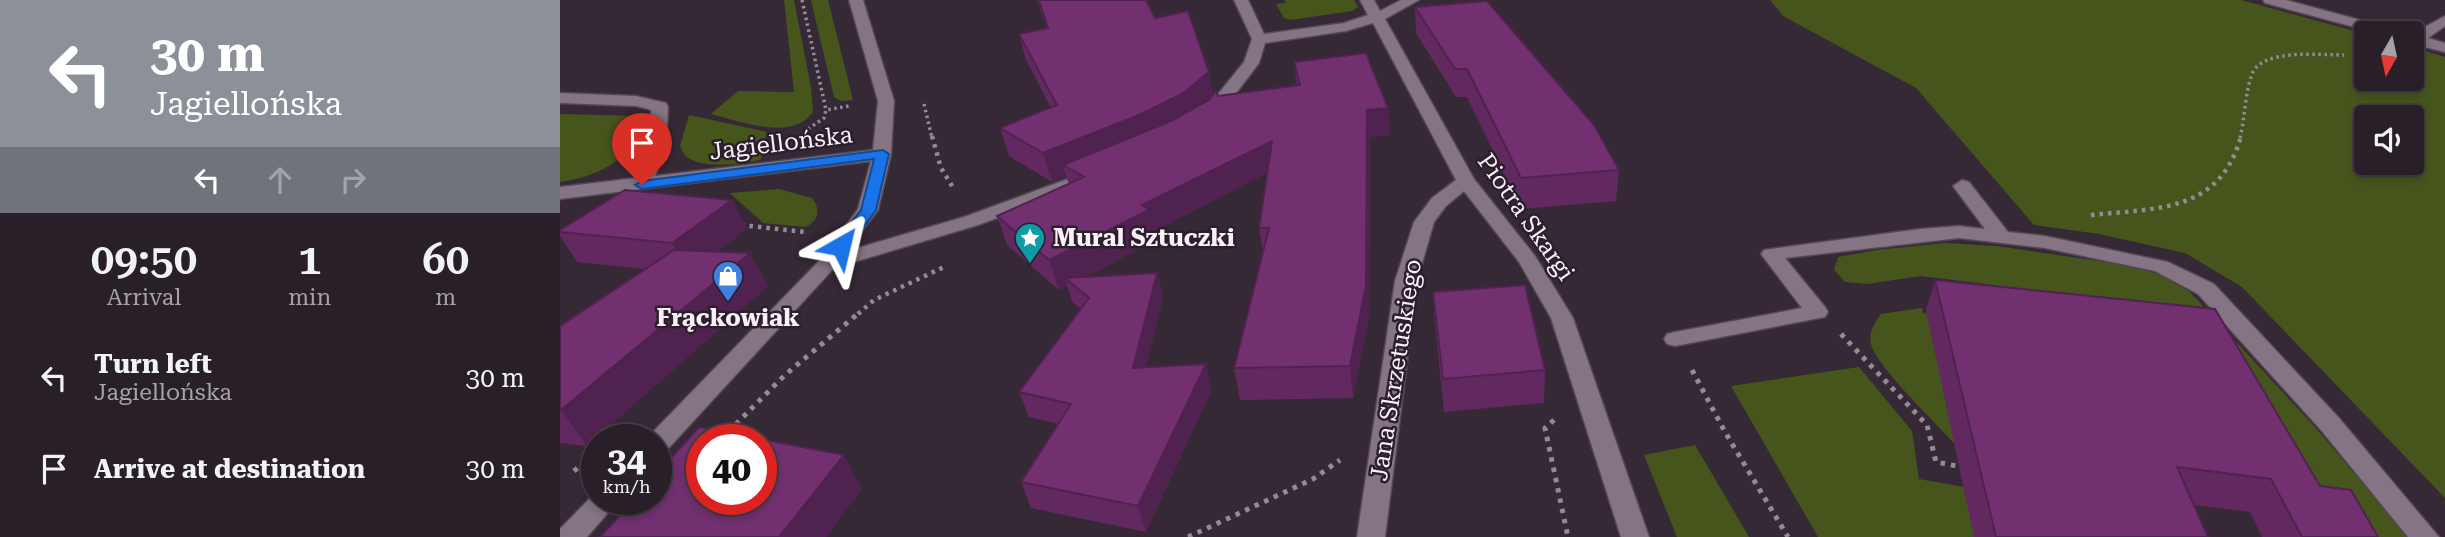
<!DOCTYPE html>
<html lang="en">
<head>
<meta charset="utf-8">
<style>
	:root { --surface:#281f28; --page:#302730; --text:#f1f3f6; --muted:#a5a2a8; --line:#443d45 }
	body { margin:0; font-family:"Roboto Serif",serif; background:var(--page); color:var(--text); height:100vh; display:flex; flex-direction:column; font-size:26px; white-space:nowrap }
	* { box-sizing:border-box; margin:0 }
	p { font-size:23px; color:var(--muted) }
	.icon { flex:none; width:38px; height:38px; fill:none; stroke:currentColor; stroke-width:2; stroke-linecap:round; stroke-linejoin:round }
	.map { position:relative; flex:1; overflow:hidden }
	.details { display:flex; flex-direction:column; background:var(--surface); width:560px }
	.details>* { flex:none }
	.top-card { background:#8c9099; color:#fff; overflow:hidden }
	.needle { width:46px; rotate:189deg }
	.buttons { position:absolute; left:1794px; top:21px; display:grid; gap:14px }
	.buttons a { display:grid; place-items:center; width:70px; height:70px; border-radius:7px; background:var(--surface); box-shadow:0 4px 10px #0003,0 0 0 2px var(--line); font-size:35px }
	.speed { position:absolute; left:21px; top:424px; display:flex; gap:14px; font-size:35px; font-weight:700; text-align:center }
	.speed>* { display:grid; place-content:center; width:91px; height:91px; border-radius:50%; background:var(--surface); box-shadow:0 4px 10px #0003,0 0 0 2px var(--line); line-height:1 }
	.speed small { font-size:18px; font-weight:400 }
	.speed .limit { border:10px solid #d22; background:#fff; color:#111 }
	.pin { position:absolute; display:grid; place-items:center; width:60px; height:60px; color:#fff; margin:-72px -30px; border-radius:50% 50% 50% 0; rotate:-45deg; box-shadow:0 0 7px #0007 }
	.pin .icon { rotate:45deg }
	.me { position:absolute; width:77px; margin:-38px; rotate:37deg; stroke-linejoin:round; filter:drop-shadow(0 0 5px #0008) }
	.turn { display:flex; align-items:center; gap:24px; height:147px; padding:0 35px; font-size:32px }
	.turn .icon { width:91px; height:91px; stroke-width:2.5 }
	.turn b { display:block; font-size:49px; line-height:60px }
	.lanes { display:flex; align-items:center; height:66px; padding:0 35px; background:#0003; justify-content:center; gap:35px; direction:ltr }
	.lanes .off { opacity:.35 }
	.eta { display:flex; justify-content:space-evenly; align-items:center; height:119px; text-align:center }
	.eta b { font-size:42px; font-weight:600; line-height:49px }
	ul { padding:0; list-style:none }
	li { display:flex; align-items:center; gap:21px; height:91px; padding:0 35px }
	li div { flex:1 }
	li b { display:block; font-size:26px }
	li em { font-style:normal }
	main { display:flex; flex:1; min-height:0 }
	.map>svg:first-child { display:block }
	.green { fill:#46551c; fill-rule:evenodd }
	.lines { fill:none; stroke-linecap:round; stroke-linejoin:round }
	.minor-casing { stroke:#534752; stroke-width:3 }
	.path-far2 { stroke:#958a95; stroke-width:3.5; stroke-dasharray:2.5 3.5; stroke-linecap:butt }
	.path-far1 { stroke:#958a95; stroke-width:4.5; stroke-dasharray:3.5 5; stroke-linecap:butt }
	.path { stroke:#958a95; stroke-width:5; stroke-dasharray:4.5 6; stroke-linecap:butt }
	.minor { fill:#857584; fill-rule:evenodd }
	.wall { fill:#622961 }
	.shaded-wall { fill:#50224f }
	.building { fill:#723071; stroke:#50224f; stroke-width:2; fill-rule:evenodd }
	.route { fill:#1a73e8; stroke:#114b97; stroke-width:2 }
	.labels { text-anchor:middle; stroke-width:5; stroke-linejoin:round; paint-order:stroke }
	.street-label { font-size:24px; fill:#f9f0f9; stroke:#2c1f2c }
	.poi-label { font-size:24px; font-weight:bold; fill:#f9f0f9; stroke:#2c1f2c; text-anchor:start }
</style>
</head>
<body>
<main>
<section class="details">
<div class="top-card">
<div class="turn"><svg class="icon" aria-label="left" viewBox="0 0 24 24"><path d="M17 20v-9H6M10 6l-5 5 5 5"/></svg><div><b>30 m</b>Jagiellońska</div></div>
<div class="lanes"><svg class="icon" aria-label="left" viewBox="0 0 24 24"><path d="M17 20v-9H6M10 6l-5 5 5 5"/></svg><svg class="icon off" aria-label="ahead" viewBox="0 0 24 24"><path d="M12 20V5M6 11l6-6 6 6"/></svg><svg class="icon off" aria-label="right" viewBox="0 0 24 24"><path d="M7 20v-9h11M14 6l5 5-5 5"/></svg></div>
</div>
<div class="eta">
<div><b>09:50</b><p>Arrival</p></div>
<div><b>1</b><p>min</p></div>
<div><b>60</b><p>m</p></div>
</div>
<ul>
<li><svg class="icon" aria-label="left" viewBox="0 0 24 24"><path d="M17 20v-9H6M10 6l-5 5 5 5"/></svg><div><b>Turn left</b><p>Jagiellońska</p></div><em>30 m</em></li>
<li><svg class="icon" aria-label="arrive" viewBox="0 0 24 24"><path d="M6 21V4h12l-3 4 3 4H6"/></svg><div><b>Arrive at destination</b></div><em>30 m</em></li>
</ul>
</section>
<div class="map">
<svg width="1885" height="537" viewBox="0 0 1885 537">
	<rect width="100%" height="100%" fill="#362936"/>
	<g class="green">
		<path d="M224,0H234L251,87L253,112C232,142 179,121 151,114L178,91L234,92Z"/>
		<path d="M251,0H268L293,100L281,101L274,97Z"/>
		<path d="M724,0H794L798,7L792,11L730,20L724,18L716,4L726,3Z"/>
		<path d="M1210,0H1681L1806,34V79H1852V47L1885,57V498L1682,287L1625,253L1539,234L1474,225L1356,88L1223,16ZM1806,117H1852V163H1806Z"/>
		<path d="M0,114L81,116L82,133C63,163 35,177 0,182Z"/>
		<path d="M129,115L207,132L201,159C185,165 138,169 126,156C123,154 122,150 120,146Z"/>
		<path d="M219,189L252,198C261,209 259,221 245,227L203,223L170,193Z"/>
		<path d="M1384,243L1437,246L1559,264L1599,274L1630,292L1755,427L1848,537H1800L1588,304L1361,276L1307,284L1285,282L1274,270L1278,257L1317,250Z"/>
		<path d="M1362,308L1363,313L1367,314L1395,444C1378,425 1316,366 1311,344C1308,332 1315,323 1321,314Z"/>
		<path d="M1299,367L1352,431L1359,479L1404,487L1415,537H1258L1171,386Z"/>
		<path d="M1135,445L1189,537H1117L1084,455Z"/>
	</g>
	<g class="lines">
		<g class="minor-casing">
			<g id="minor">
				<path d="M289,0H303L334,101L331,154L318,210L287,251L404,217L513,177H527L529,181L527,185L418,225L274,268L105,452L96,454V439L87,438L260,260L298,209L311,161L0,199V187L76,178L88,149L91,110L76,106L0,103V93L76,96L106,103L108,107L106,149L95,176L313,150L318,101Z"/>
				<path d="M674,0H688L704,34L784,23L808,15L800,0H814L820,11L841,0H859L825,19L914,179L975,256L1013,318L1089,537H1061L991,318L959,262L904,191L886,206L874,222L857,281L825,537H797L835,281L854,222L872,198L896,180L813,23L786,31L705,43L699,63L654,122H642L640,118L642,114L684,62L692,39Z"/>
				<path d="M1703,0H1726L1837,30L1839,33H1817L1705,3Z"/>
				<path d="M1885,16V26L1868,38L1885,43V52L1852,44V34Z"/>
				<path d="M1402,180L1409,182L1448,232L1485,236L1608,262L1654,284L1779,418L1879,537H1848L1761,430L1638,294L1595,271L1485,248L1399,238L1225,258L1265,307L1268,312L1265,317L1115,346L1107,344L1104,339L1107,334L1115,332L1242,308L1201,254L1204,250L1360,229L1399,226L1425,229L1393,186Z"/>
				<path d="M36,492L37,499H60L27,537H0V529Z"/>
			</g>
		</g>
		<g class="path-far2">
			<path d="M242,0L266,110"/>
			<path d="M364,104L372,138"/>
			<path d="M248,129L264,118L266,110L289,106"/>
			<path d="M1680,138C1685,118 1685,93 1692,74C1702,48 1762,55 1784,55"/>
		</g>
		<g class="path-far1">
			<path d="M372,136L381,168L394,189"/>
			<path d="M1531,215C1597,208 1660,213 1681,136"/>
			<path d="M181,225L245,232"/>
			<path d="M298,314L314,300L384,267"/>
		</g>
		<g class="path">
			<path d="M1281,334L1367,425L1376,462L1402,467"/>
			<path d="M1132,370L1165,432L1228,537"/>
			<path d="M994,420L985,428L1008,537"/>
			<path d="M49,439L62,428"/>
			<path d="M161,439L225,375L300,312"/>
			<path d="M14,471L37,451"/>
			<path d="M628,537L753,479L780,460"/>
		</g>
		<use href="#minor" class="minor"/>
	</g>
	<g class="wall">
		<path d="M477,0H586L595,18L649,72L653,94L658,96L737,86L734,62L828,108L830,135L810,137L809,316L793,398L680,400L674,368L703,251L699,228L707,173L594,231L596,240L525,277L597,273L603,297L586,367L652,389L586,532L471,508L461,482L498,424L469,417L459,392L521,309L512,302L507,285L499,290L447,245L437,216L509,184L506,176L492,182L449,156L440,128L491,108L466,60L459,34L487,28Z"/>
		<path d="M855,7L1059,170L1056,201L961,209L907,97H896L856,33Z"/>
		<path d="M172,200L187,229L158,251L190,253L208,286L27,446L0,443V326L85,269L17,262L0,236V230Z"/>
		<path d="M1375,280L1760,486L1818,537H1702L1690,512L1634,505L1648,537H1414L1366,310Z"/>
		<path d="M873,292L985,370L984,403L884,412L875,324Z"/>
	</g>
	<g class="shaded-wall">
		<path d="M649,72L654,98L628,122L503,165L506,176L492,182L483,153Z"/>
		<path d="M828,108L830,135L810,137L809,316L793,398L790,366L807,110Z"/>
		<path d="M712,141L716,169L594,231L596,240L512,283L505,278L507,285L499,290L489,260L582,205Z"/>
		<path d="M172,200L187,229L129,273L112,243Z"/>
		<path d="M190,253L208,286L27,446L1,410Z"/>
		<path d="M597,273L603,297L580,393L573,368Z"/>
		<path d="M646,364L652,389L586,532L578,506Z"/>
		<path d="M284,455L302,489L266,537H219Z"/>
	</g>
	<g class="building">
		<path d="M479,0H586L595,18L628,11L649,72L622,94L579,115L483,153L440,128L497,105L459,34L488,28Z"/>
		<path d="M927,1L1034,125L1059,170L961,178L907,69H895L855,7Z"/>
		<path d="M806,53L828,108L807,110L806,285L790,366L674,368L709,228H699L712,141L582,205L589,210L489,260L437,216L524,177L503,165L611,121L649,100L656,91L658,96L740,85L734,62Z"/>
		<path d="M65,190L172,200L112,243L0,232V230Z"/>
		<path d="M114,250L190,253L1,410H0V326Z"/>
		<path d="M597,273L573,368L646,364L578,506L461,482L511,404L459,392L529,298L505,278Z"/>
		<path d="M1375,280L1655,309L1760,486L1791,490L1818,537H1742L1711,479L1617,467L1648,537H1436Z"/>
		<path d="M965,285L985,370L883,379L873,292Z"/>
		<path d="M139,427L284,455L219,537H40L75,499H96V475ZM142,439H201V499H142Z"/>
	</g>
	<path class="route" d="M323,150L329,154L316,210L287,250L281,251L273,246L301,210L314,159L82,189L75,185L82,181Z"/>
	<defs>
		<g id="sight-pin" transform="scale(1.575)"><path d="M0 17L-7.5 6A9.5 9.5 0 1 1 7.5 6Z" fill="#0f9aa8" stroke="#2c1f2c"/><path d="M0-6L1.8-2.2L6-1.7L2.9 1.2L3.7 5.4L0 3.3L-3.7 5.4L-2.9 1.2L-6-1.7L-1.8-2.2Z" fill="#fff"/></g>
		<g id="shop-pin" transform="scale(1.575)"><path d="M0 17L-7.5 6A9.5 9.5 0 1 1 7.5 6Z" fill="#3f7fe0" stroke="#2c1f2c"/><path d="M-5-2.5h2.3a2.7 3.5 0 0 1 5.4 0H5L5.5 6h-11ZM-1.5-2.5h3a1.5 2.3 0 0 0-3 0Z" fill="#fff"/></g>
	</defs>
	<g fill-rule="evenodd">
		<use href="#sight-pin" x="470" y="238"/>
		<use href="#shop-pin" x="168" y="276"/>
	</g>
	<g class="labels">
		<g class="street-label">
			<text transform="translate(221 143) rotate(-7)" y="8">Jagiellońska</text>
			<text transform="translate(966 217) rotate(55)" y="8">Piotra Skargi</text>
			<text transform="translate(836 370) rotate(-81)" y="8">Jana Skrzetuskiego</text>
		</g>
		<g class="poi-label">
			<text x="493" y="246">Mural Sztuczki</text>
			<text x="168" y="326" text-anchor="middle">Frąckowiak</text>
		</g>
	</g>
</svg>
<div class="buttons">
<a><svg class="needle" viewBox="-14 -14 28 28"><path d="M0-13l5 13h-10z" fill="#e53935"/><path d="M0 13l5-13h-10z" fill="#a5a2a8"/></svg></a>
<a><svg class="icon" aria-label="sound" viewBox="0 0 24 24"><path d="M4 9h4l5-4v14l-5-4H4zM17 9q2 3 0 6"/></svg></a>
</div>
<div class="speed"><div>34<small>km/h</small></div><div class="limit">40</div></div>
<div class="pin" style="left:82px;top:185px;background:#d93025"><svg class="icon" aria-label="arrive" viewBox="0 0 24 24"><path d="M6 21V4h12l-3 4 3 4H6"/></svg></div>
<svg class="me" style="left:281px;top:246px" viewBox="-20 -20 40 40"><path d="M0-17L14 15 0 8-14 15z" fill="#1a73e8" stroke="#fff" stroke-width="4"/></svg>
</div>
</main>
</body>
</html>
